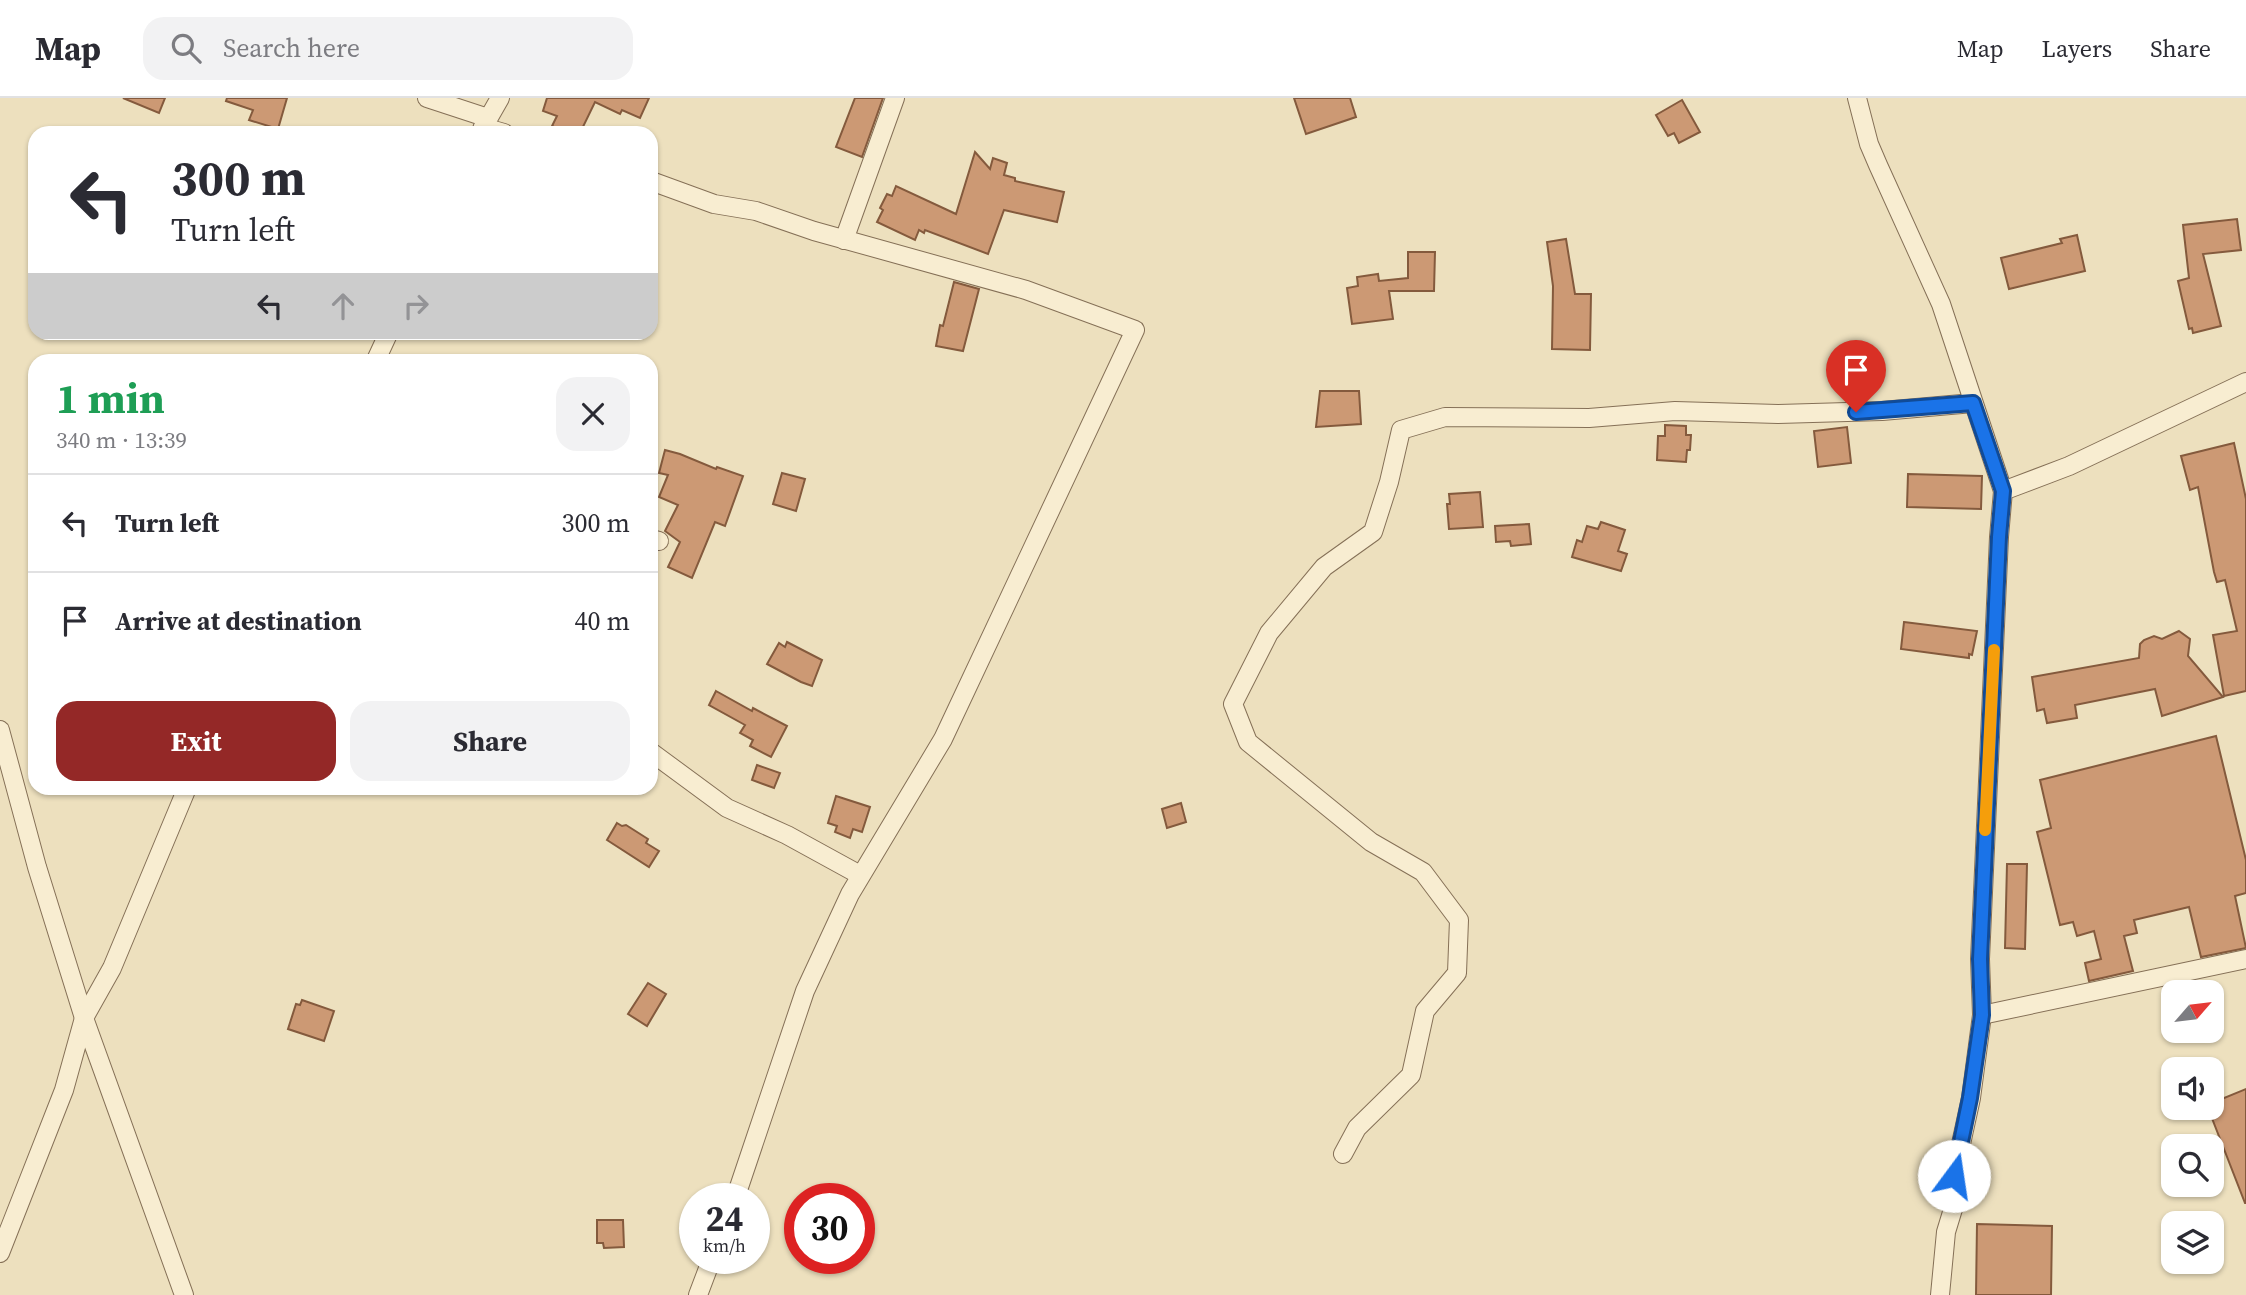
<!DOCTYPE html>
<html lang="en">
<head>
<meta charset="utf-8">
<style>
	:root { --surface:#fff; --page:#f2f2f3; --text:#2b2b33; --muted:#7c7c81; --line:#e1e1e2; --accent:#942827 }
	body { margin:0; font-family:"Source Serif 4",serif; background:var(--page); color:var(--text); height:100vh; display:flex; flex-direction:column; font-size:26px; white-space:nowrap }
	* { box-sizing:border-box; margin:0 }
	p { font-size:23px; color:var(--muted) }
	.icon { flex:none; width:38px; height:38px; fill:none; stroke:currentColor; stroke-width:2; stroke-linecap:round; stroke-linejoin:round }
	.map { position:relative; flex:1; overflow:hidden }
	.panel { position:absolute; left:28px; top:256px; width:630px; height:441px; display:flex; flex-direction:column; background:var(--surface); border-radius:21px; box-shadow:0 2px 5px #0004 }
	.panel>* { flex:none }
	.hud { position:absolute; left:28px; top:28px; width:630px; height:214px; border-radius:21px; box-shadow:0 2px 5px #0004; background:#fff; color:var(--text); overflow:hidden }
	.needle { width:46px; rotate:62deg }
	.fabs { position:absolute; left:2161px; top:882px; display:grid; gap:14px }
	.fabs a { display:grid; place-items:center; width:63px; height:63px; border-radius:14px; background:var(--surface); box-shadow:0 2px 5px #0004; font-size:35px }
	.speed { position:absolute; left:679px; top:1085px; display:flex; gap:14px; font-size:35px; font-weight:700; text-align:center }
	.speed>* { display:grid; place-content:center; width:91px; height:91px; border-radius:50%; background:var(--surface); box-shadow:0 2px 5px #0004; line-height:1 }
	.speed small { font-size:18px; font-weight:400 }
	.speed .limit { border:10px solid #d22; background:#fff; color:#111 }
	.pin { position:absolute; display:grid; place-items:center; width:60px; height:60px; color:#fff; margin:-72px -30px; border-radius:50% 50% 50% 0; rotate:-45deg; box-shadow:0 0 7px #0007 }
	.pin .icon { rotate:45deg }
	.me { position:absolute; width:77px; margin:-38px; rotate:14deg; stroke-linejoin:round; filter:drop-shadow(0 0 5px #0008) }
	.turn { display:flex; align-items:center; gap:24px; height:147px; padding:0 28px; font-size:32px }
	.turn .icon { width:91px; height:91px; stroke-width:2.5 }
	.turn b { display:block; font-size:49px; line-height:60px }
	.lanes { display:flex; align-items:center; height:66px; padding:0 28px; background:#0003; justify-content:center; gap:35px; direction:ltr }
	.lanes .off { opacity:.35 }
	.round { display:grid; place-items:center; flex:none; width:74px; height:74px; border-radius:21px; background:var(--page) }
	.overview { display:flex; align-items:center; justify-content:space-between; height:119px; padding:0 28px }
	h1 { font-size:42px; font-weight:700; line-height:52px; color:#1e9e55 }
	.action { display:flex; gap:14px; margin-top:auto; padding:14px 28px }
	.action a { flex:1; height:80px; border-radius:21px; background:var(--accent); color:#fff; font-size:28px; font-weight:700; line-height:80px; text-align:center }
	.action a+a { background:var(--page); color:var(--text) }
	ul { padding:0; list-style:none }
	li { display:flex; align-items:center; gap:21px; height:98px; padding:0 28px; border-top:2px solid var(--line) }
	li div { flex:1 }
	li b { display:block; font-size:26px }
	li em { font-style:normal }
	header { display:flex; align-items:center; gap:42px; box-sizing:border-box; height:98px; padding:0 35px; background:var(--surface); border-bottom:2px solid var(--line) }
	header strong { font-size:33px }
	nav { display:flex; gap:38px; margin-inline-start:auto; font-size:24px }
	.search { width:490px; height:63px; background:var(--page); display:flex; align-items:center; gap:18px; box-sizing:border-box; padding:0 24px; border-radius:21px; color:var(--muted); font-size:26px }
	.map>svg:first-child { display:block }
	.building { fill:#cc9974; stroke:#845a3d; stroke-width:2 }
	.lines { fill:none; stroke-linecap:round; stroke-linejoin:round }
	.street-casing { stroke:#857057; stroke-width:20 }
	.street { stroke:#f8edd1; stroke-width:18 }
	.route-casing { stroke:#114b97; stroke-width:18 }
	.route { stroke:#1a73e8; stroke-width:12 }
	.slow { stroke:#f59e0b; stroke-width:12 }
</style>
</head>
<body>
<header>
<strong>Map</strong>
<div class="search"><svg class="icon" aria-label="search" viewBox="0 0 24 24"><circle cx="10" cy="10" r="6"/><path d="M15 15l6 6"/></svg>Search here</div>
<nav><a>Map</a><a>Layers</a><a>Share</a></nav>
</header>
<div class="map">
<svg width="2246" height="1197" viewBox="0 0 2246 1197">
	<rect width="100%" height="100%" fill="#ede0be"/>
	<g class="building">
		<path d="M123,0H165L159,15Z"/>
		<path d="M227,0H287L278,31L249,22L253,12L226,3Z"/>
		<path d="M547,0H649L640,20L622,12L620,16L595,4L580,35H566L552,28L557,18L543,13Z"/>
		<path d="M855,0H883L862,59L836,49Z"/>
		<path d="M1294,0H1350L1356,19L1306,36Z"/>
		<path d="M1682,2L1700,34L1679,45L1674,35L1668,38L1656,17Z"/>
		<path d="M975,54L990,71L993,60L1007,65L1004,77L1015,80V83L1064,94L1057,124L1004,112L988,156L925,132L924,135L919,132L915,142L877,124L883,112L880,110L887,96L892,98L896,88L956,116Z"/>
		<path d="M2237,121L2241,152L2203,156L2221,228L2193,235L2192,230L2189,231L2178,183L2189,180L2183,127Z"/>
		<path d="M2077,137L2085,173L2009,191L2001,160L2062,145L2060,141Z"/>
		<path d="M1566,141L1575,196H1591L1590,252L1552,251L1553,188L1547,144Z"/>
		<path d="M1408,154H1435L1434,193H1389L1393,221L1352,226L1347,190L1358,188L1357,179L1378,176L1379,183L1408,180Z"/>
		<path d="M954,184L979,191L963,253L936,248L940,227L943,228Z"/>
		<path d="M1320,293H1359L1361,326L1316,329Z"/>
		<path d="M1665,327L1686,328V337H1691L1690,352H1687L1686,364L1657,362L1658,338H1665Z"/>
		<path d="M1847,329L1851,365L1818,369L1814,333Z"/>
		<path d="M2234,345L2246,401V593L2224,598L2213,537L2237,533L2225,482L2217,484L2214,474L2198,389L2190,392L2181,358Z"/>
		<path d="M665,352L680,356L716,371L717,369L743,378L725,428L715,424L692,480L668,469L680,444L665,433L678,407L659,399L668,377L659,375Z"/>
		<path d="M782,375L805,381L796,413L773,406Z"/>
		<path d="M1908,376L1982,378L1981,411L1907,409Z"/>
		<path d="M1480,394L1483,429L1449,431L1447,406H1450L1449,396Z"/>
		<path d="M1601,424L1625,432L1618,453L1627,456L1621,473L1572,459L1577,442L1582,444L1587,428L1598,431Z"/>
		<path d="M1529,426L1531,446L1511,448L1510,443L1496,444L1495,428Z"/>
		<path d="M1904,524L1977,533L1972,557L1969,556V560L1901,551Z"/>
		<path d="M2179,533L2190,541L2188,558L2223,599L2162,618L2155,591L2075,607L2077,620L2047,625L2044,611L2037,613L2032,579L2139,560L2140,546L2144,542L2154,538L2162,541Z"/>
		<path d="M787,544L822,562L812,588L801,584L767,566L779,545L785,549Z"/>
		<path d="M716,593L752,613L753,610L787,628L771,659L750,648L753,642L740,635L745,627L709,607Z"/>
		<path d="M2216,638L2246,762V795L2235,798L2246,850L2201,859L2189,809L2134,822L2137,835L2124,838L2133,873L2089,883L2085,865L2101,861L2094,833L2077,838L2073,824L2060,827L2037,734L2051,730L2040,682Z"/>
		<path d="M757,667L780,675L774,690L752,682Z"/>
		<path d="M836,698L870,709L862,734L853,731L850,740L835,734L837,728L828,725Z"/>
		<path d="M1181,705L1186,724L1167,730L1162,711Z"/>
		<path d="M617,725L622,728L626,727L648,741L646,745L659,753L649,769L607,742Z"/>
		<path d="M2007,766H2027L2025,851L2005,850Z"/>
		<path d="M648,885L666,896L647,928L628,916Z"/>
		<path d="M302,902L334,913L324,943L288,931L296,906L300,907Z"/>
		<path d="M2246,991V1105H2245L2208,1010H2212V1005Z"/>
		<path d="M597,1122H623L624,1149L604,1150L603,1145H597Z"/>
		<path d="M1977,1126L2052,1128L2051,1197H1976Z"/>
	</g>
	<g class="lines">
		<g class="street-casing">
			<g id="street">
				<path d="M427,0L488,20"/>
				<path d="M1857,0L1869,46L1878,67L1941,206L2003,393L1999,439L1980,861L1982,917L1971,1000L1954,1078L1953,1111L1946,1134L1940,1197"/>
				<path d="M483,29L504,35"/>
				<path d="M480,35L500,0"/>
				<path d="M651,83L714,106L756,113L814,133L1026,192L1135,232L943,641L850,796L805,893L735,1101"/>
				<path d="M844,142L895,0"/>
				<path d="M376,262L389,234"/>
				<path d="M2003,393L2069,368L2246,284"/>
				<path d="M651,441L659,443"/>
				<path d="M0,632L37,769L84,920L184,1197"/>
				<path d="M651,654L727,710L787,737L860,777"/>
				<path d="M1982,917L2246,861"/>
				<path d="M1343,1056L1357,1030L1411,977L1425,913L1457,875L1459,822L1423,774L1371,744L1248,644L1233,606L1269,535L1324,469L1373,434L1389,384L1401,332L1445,319L1589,320L1675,313L1778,316L1882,313L1973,305"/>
				<path d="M0,1155L64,992L84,920L112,870L187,690"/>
				<path d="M698,1197L712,1160"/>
			</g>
		</g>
		<use href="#street" class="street"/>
	</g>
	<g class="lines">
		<g class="route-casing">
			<path id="route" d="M1856,314L1973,305L2003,393L1999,439L1980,861L1982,917L1970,1000L1954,1078"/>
		</g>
		<use href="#route" class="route"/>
		<path class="slow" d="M1985,732L1994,552"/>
	</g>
</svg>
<div class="fabs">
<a><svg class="needle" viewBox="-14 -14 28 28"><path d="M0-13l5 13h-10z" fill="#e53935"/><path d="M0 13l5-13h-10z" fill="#7c7c81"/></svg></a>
<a><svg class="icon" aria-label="sound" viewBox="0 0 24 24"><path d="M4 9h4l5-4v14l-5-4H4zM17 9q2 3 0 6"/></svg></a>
<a><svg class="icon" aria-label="search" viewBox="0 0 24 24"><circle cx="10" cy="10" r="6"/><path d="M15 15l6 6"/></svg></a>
<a><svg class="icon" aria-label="layers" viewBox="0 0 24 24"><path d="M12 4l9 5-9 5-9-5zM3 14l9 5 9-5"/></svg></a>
</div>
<div class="speed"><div>24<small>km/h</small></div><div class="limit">30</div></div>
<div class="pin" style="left:1856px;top:314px;background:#d93025"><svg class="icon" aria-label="arrive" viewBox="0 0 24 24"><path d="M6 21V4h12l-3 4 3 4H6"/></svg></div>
<svg class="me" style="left:1954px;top:1078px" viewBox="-20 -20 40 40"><circle r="19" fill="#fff"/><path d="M0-13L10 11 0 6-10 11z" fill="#1a73e8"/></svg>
<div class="hud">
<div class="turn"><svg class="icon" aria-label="left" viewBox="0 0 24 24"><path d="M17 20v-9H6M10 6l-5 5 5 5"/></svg><div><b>300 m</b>Turn left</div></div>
<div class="lanes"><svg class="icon" aria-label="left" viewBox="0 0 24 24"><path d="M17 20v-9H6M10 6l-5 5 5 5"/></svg><svg class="icon off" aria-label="ahead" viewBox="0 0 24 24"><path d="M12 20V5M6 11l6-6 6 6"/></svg><svg class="icon off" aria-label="right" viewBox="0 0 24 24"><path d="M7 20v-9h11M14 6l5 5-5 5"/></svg></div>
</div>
<section class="panel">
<div class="overview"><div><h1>1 min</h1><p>340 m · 13:39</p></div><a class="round"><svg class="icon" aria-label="close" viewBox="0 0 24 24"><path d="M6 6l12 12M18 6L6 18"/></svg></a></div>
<ul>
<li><svg class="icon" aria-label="left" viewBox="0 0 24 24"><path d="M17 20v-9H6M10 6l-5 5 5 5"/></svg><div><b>Turn left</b></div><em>300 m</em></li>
<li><svg class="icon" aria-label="arrive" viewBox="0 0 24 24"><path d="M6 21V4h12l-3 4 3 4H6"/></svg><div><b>Arrive at destination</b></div><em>40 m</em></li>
</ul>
<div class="action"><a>Exit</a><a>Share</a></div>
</section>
</div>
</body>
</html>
